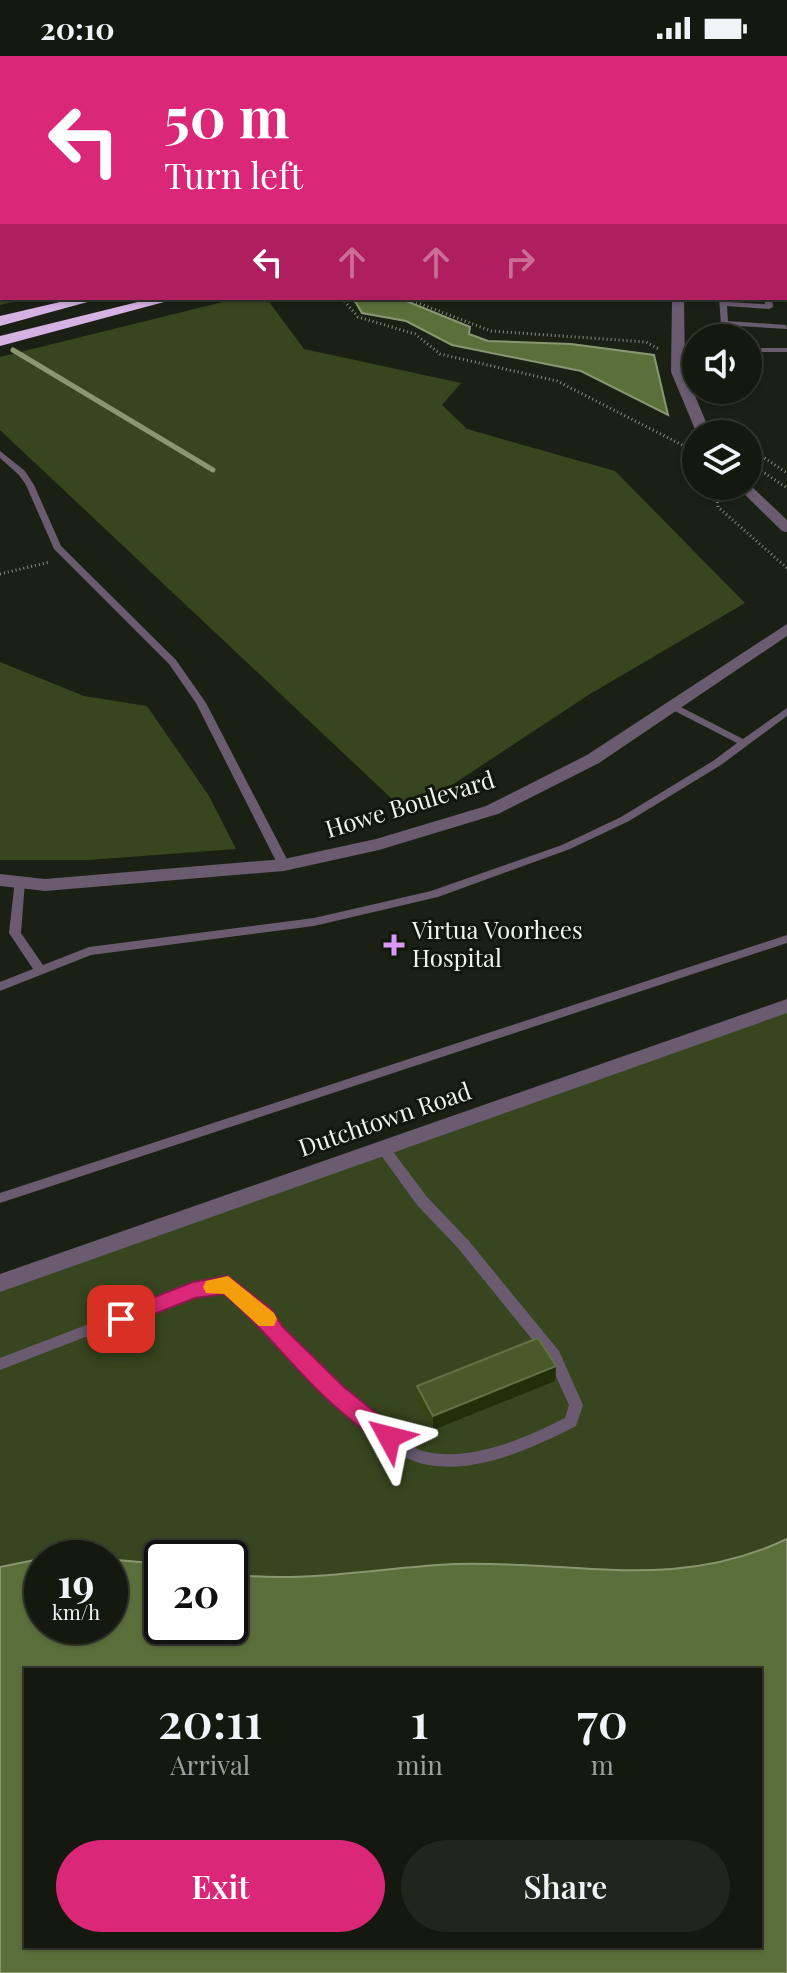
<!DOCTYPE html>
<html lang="en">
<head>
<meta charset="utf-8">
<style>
	:root { --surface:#14180f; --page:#21251d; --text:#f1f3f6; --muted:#9da09e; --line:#33372f; --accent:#db2777 }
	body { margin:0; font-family:"Playfair Display",serif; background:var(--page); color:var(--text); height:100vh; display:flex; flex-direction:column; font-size:30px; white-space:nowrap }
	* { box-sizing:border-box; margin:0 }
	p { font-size:26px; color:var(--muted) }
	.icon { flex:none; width:44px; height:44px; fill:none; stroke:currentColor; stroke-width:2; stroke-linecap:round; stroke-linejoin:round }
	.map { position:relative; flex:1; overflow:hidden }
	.side { position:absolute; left:24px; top:1612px; width:738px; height:280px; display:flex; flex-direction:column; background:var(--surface); border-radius:0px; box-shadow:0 2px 6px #0004,0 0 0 2px var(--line) }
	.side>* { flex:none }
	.banner { position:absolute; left:0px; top:0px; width:788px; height:244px; box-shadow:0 2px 6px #0004,0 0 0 2px var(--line); background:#db2777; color:#fff; overflow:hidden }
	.tools { position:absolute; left:682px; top:268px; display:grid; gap:16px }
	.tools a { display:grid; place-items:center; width:80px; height:80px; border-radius:50%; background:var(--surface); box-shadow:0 2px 6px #0004,0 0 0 2px var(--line); font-size:40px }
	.speed { position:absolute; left:24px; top:1484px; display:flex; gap:16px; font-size:40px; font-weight:700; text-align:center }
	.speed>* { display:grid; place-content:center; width:104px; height:104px; border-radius:50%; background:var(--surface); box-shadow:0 2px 6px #0004,0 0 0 2px var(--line); line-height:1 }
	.speed small { font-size:20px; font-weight:400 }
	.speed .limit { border:4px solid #111; border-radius:12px; background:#fff; color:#111 }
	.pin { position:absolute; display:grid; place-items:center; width:68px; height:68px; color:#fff; margin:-34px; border-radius:16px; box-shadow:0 4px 12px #0006 }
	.me { position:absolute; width:88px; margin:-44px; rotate:308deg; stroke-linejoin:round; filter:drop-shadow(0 0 6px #0008) }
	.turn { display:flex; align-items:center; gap:28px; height:168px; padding:0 32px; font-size:36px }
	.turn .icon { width:104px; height:104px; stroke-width:2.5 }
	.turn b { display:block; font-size:56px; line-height:68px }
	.lanes { display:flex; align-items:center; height:76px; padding:0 32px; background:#0003; justify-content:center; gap:40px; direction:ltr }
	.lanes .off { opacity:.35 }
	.eta { display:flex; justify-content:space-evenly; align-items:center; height:136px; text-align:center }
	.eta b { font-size:48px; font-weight:600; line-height:56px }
	.action { display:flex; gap:16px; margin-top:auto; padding:16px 32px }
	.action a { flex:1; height:92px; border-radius:48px; background:var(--accent); color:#fff; font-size:32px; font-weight:600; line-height:92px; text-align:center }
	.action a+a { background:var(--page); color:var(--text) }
	.status { display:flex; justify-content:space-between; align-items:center; height:56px; padding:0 40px; background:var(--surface); direction:ltr }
	.status svg { height:22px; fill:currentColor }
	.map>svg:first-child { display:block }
	.green { fill:#37461f; fill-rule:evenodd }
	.water { fill:#5b6f3b; stroke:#889770; stroke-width:2; fill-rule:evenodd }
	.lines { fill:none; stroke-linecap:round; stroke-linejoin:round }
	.stream { stroke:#889770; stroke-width:5 }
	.path { stroke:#898e83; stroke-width:3; stroke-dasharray:1 3; stroke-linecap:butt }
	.lane { fill:#6a5b70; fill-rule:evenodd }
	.street { fill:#6a5b70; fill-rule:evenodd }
	.highway { fill:#d5b1e4; fill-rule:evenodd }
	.wall { fill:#364611 }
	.shaded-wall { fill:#232f09 }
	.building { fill:#4a5929; stroke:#647147; stroke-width:2 }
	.route { fill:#db2777; stroke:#8e194d; stroke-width:2 }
	.slow { fill:#f59e0b }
	.poi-dot { fill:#db99f5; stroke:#12170b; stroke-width:3 }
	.labels { text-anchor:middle; stroke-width:6; stroke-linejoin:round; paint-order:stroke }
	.street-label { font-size:24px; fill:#f0f4eb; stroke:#12170b }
	.poi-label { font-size:24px; fill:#f0f4eb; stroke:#12170b; text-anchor:start }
</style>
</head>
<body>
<div class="status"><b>20:10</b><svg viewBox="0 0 49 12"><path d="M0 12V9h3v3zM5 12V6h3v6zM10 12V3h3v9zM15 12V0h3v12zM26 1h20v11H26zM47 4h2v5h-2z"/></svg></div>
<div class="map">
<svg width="787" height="1917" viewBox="0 0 787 1917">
	<rect width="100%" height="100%" fill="#1b2014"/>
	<g class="green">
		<path d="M0,0L183,2H2V242H32L0,249Z"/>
		<path d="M239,242L267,243L304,293L461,327L442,349L467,373L615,415L745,547L590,638L408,758L0,374V301Z"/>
		<path d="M0,606L84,640L147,650L209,740L236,793L88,804H0Z"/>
		<path d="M787,950V1917H0V1227ZM42,1502H110V1570H42ZM162,1502H230V1570H162ZM26,1614H760V1890H26Z"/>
	</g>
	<g class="water">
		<path d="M353,242H399L470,271L469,278L488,285L571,288L654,299L668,359L581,315L452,289L406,265L362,257Z"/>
		<path d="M787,1483V1917H0V1511L60,1499L162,1508V1570H230V1518C302,1528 383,1511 456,1508C574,1504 673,1537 787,1483ZM110,1502V1570H42V1502ZM760,1614V1890H26V1614Z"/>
	</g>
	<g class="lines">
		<path class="stream" d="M13,294L213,414"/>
		<g class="path">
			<path d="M342,242L358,261L415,278L440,298L557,325L696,396"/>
			<path d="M405,242L491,275L646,286L659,293"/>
			<path d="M748,391L787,417"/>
			<path d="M748,406L787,432"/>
			<path d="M716,430L718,451L787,512"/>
			<path d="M0,518L50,506"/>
		</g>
		<g class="lane">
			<path d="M787,0V4L783,2L784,1Z"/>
			<rect x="786" y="144" width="1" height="5"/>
			<rect x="786" y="169" width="1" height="4"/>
			<path d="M719,242H727V246L765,248L764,242H772L773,251L769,253L727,250L728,265L786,269L787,273L721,269Z"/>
			<rect x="748" y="292" width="39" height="4"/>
			<path d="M696,294V298L676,299L672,297L676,295Z"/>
			<path d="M0,395L25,415L34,429L61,490L176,604L206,647L290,809L288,812L284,813L278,809L196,647L169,608L54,493L26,429L19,419L0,402Z"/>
			<path d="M673,647L743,683L787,652V660L721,709L629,765L570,793L438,841L314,870L91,899L0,935V926L33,913L9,877L15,823H23L25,826L21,877L43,909L89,891L314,862L431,835L562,789L621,761L713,705L737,687L669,652V648Z"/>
			<path d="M787,879V887L0,1147V1137Z"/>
			<path d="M383,1087L388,1089L427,1141L468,1184L559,1295L583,1349L576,1370C535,1391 483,1415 436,1410C426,1409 415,1406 406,1402C393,1395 383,1385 372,1376C319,1333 276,1280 225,1235L194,1239L0,1314V1302L188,1230L228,1223L233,1225L253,1242C298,1285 339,1332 387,1371C398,1379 409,1391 423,1395C470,1407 523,1383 565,1362L569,1349L548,1303L458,1192L417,1149L378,1095L377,1092L378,1089Z"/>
		</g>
		<g class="street">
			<path d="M658,0H676L657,2Z"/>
			<path d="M733,0H743L744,2H734Z"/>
			<path d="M772,0H785L786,2H773Z"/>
			<rect x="786" y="19" width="1" height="6"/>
			<rect x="786" y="137" width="1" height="6"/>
			<path d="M672,242H684L685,316L711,378H697L671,316Z"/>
			<path d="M748,427L787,464V476L782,475L736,430H748Z"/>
			<path d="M787,568V580L599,707L498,758L379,794L284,815L45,835L0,830V818L45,823L284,803L376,783L486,750L587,699Z"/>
			<path d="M787,943V957L0,1236V1218Z"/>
		</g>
		<g class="highway">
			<path d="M787,69V78H786V69Z"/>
			<rect x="786" y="88" width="1" height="8"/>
			<path d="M77,242H102L0,270V260Z"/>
			<path d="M154,242H179L0,290V280Z"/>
		</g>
	</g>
	<path class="wall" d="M556,1310L555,1325L433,1374L417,1344V1330Z"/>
	<path class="shaded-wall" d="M556,1310L555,1325L433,1374V1360Z"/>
	<path class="building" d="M538,1282L556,1310L433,1360L417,1330Z"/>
	<path class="route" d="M228,1220L271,1253L283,1271L344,1331L397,1374L400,1381L397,1388L389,1391L381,1388C363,1373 345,1360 328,1344C291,1310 262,1270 224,1238L195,1242L121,1271L110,1263L114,1257L193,1226Z"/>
	<path class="slow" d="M228,1220L274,1257L277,1263L274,1270H259L224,1238L206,1237L203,1231L206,1225Z"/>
	<path class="poi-dot" d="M390 877h8v8h8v8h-8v8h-8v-8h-8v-8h8z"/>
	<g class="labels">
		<g class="street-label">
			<text transform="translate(410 749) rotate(-17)" y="8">Howe Boulevard</text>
			<text transform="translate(385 1064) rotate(-19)" y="8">Dutchtown Road</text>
		</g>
		<g class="poi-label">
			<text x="412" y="883">Virtua Voorhees<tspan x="412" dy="28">Hospital</tspan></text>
		</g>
	</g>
</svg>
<div class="tools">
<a><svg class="icon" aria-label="sound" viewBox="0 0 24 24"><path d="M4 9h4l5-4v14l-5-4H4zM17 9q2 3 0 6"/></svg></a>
<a><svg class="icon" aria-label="layers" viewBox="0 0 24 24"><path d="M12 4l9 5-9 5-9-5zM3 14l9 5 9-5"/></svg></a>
</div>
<div class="speed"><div>19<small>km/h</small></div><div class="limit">20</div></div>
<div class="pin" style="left:121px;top:1263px;background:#d93025"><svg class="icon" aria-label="arrive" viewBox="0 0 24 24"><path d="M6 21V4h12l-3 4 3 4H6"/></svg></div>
<svg class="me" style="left:389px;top:1381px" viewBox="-20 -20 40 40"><path d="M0-17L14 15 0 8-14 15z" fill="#db2777" stroke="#fff" stroke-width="4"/></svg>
<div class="banner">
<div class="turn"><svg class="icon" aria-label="left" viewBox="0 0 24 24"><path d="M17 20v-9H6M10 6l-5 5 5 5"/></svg><div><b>50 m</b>Turn left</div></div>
<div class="lanes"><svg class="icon" aria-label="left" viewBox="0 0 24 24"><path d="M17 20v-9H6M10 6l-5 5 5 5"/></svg><svg class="icon off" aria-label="ahead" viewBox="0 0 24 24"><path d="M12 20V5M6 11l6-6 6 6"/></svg><svg class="icon off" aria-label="ahead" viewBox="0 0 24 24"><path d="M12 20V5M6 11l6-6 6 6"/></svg><svg class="icon off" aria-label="right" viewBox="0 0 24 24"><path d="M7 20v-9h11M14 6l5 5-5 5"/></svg></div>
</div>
<section class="side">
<div class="eta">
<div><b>20:11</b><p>Arrival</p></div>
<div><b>1</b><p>min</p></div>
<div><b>70</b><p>m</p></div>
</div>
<div class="action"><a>Exit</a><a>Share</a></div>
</section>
</div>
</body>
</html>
